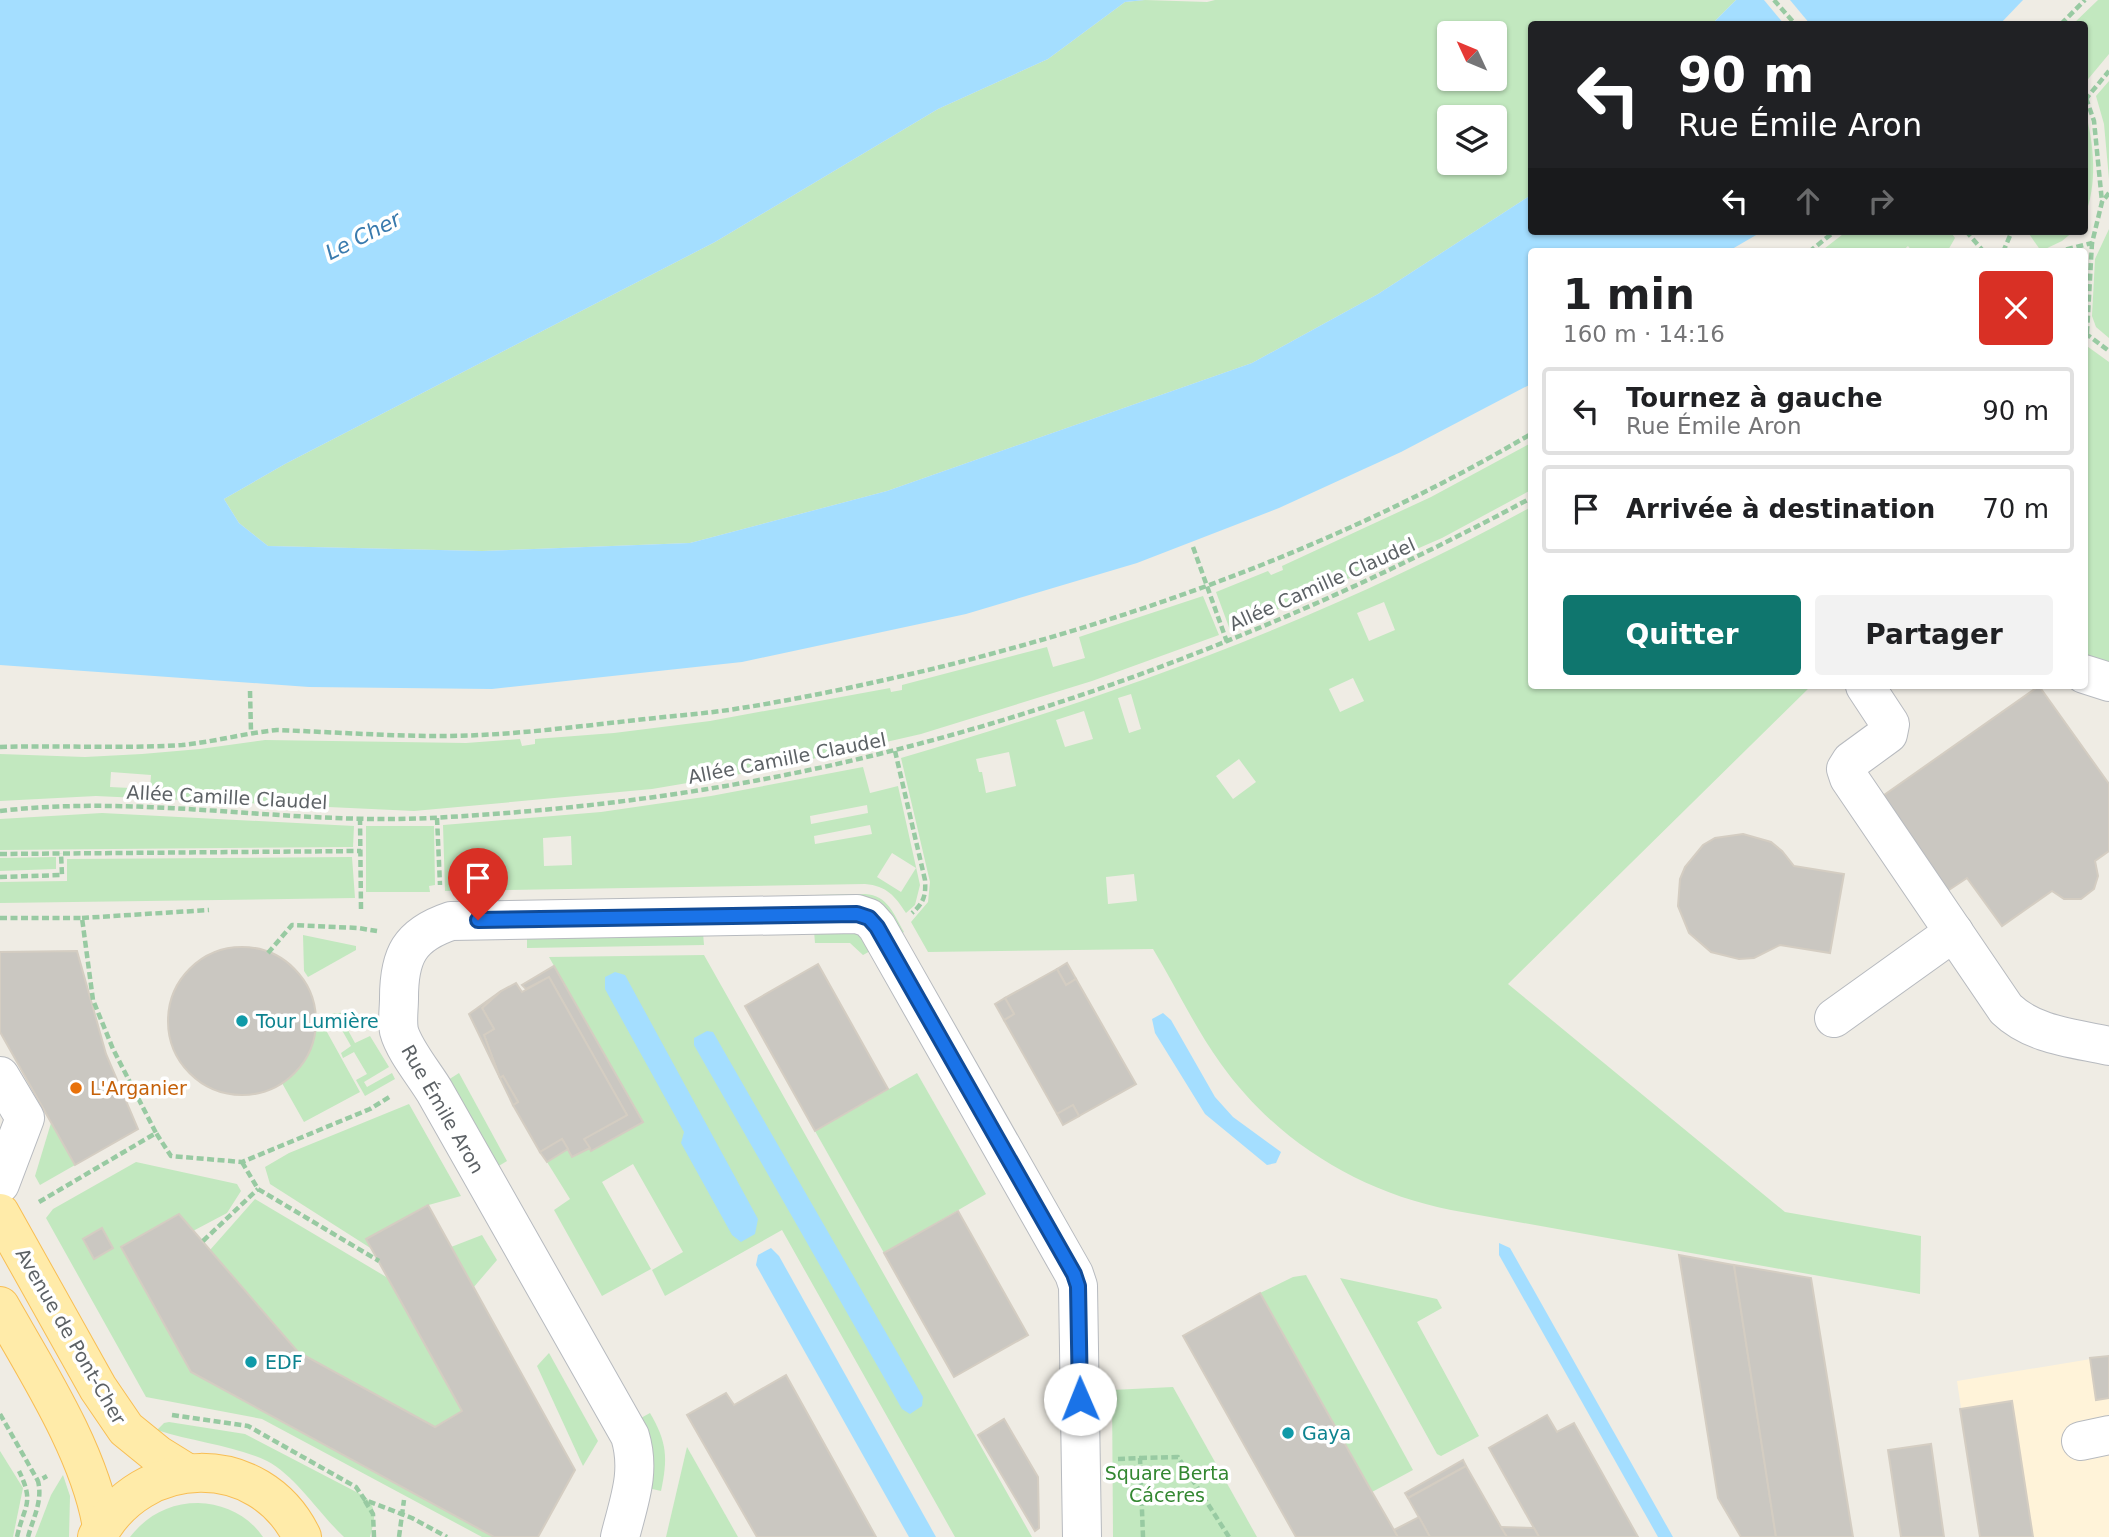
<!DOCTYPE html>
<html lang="fr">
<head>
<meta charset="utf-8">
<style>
	:root { --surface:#fff; --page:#f2f2f2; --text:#202124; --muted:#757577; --line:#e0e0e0; --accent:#0f766e }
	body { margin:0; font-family:"DejaVu Sans",sans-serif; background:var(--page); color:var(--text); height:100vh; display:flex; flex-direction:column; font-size:26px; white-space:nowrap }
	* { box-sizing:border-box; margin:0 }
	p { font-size:23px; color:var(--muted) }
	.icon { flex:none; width:38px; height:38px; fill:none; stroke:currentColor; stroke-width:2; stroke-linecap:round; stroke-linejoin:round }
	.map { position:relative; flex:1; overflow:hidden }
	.details { position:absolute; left:1528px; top:248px; width:560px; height:441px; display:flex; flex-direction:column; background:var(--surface); border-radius:7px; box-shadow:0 2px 5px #0004 }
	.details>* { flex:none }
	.top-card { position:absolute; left:1528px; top:21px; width:560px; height:214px; border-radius:7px; box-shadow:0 2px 5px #0004; background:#202124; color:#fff; overflow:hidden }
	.needle { width:46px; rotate:314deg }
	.buttons { position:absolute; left:1437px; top:21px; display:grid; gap:14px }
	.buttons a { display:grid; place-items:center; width:70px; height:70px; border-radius:7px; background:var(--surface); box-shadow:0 2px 5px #0004; font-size:35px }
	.pin { position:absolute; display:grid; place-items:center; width:60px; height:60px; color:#fff; margin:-72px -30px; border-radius:50% 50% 50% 0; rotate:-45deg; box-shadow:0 0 7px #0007 }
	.pin .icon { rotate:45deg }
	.me { position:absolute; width:77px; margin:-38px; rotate:359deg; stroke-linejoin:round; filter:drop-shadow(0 0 5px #0008) }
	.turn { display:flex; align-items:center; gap:24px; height:147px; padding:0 35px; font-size:32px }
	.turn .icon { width:91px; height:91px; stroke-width:2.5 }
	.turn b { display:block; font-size:49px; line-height:60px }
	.lanes { display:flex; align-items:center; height:66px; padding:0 35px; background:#0003; justify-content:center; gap:35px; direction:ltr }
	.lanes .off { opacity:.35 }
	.round { display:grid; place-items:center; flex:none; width:74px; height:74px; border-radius:7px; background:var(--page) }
	.head { display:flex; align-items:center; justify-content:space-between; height:119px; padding:0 35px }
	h1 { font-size:42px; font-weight:700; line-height:52px }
	.button { display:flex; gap:14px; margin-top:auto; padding:14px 35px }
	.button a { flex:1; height:80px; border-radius:7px; background:var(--accent); color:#fff; font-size:28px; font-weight:700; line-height:80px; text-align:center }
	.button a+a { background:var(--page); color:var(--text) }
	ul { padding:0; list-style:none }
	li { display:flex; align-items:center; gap:21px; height:88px; margin:0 14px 10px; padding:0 21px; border:4px solid var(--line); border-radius:7px }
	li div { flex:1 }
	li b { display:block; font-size:26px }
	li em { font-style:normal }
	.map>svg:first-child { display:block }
	.commercial { fill:#fff3d9 }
	.green { fill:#c2e8bf; fill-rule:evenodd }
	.water { fill:#a4deff }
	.pier { fill:#efece4 }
	.building { fill:#cac7c1; stroke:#d4cdc2; stroke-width:2 }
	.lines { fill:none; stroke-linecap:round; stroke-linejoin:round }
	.minor-casing { stroke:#b7babf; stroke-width:40 }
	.major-casing { stroke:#f8be54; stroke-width:40 }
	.path { stroke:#98caa2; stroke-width:4.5; stroke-dasharray:7 3.5; stroke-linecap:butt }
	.minor { stroke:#fff; stroke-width:38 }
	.major { stroke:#ffeba9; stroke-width:38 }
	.route-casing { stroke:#114b97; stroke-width:18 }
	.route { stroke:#1a73e8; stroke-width:12 }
	.culture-dot { fill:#0f9aa8; stroke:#fff; stroke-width:2.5 }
	.food-dot { fill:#e8710a; stroke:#fff; stroke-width:2.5 }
	.labels { text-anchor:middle; stroke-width:7; stroke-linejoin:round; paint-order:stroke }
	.street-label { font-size:19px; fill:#5c6165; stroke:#fff }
	.culture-label { font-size:19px; fill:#0d838f; stroke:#fff; text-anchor:start }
	.food-label { font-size:19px; fill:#c56008; stroke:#fff; text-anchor:start }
	.park-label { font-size:19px; fill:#338731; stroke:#fff }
	.water-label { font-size:21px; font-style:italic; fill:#397aad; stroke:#fff }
</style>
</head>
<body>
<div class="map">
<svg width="2109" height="1537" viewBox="0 0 2109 1537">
	<rect width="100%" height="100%" fill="#efece4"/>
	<path class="commercial" d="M2109,1356V1537H1980L1957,1381Z"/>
	<g class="green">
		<path d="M1145,0L1207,2L1215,0H1736L1712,24H1531V195L1378,294L1252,363L887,491L690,543L482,551L268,546L239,523L224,499L285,464L715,242L938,109L1048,59L1125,2ZM1449,33H1494V79H1449ZM1449,117H1494V163H1449Z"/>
		<path d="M2098,0H2109V54L2084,84V24H2073Z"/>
		<path d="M2109,81V179L2104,124L2096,96Z"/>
		<path d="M2085,111C2094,143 2098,186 2084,217Z"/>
		<path d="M2109,229V338L2096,327L2092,316L2095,259Z"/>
		<path d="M1847,231L1850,235L1855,231H1950L1955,238L1947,252H1913L1908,246L1901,252H1820Z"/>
		<path d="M2027,231H2074L2062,241L2041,251Z"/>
		<path d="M2084,344L2109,362V663L2084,655Z"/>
		<path d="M1531,443V490L1442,538L1230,630L1216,592L1268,571L1271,575L1283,570L1282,566L1431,497Z"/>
		<path d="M1531,507V686H1811L1508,984L1785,1212L1921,1236L1920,1294L1451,1210C1359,1192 1276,1141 1221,1064C1195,1028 1176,987 1153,949L928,952L911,922L928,902L930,882L901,758C1122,693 1329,618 1531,507ZM1384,602L1395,630L1369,641L1357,613ZM1353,678L1364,701L1340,712L1329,689ZM1131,694L1141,729L1129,733L1118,698ZM1084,711L1093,739L1065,747L1056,720ZM1009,752L1016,786L986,793L982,772H979L976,759ZM1239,759L1256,782L1233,799L1216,776ZM1134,874L1137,901L1108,904L1106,877Z"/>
		<path d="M1203,596L1219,635L1092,681L921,734L764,770L652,789L414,811L96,796L0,801V754L85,757L142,754L200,749L265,740L466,743L520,739L522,746L535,744V739L614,733L710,721L890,688L891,692L902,690V685L1047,647L1053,667L1085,658L1079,637ZM111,772L151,775L150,789L110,787Z"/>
		<path d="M863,767L870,793L898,786L920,885L915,905L906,913C895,896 887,886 865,884L445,891L443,825L601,812L711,796ZM867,805L868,813L811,824L810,816ZM870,825L872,834L815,844L814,836ZM571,836L572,865L544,866L543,838ZM892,853L916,868L901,892L877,877Z"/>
		<path d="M102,813L354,826L353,847L0,850V819Z"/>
		<path d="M366,826H434L435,885L429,886L430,892H366Z"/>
		<path d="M56,857V869L0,871V858Z"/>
		<path d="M352,857L355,898L0,903V882L67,881V859Z"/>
		<path d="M865,894C888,895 894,915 904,932L894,938L814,907V895Z"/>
		<path d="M847,930L859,934L874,949L863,955L850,943H815L814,931Z"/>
		<path d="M703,933L704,945L527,948V936Z"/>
		<path d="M303,935L356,946V950L308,977L304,971Z"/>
		<path d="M704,955L1032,1537H955L782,1230L665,1296L652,1270L683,1252L633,1164L602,1182L651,1269L602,1296L554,1210L570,1199L547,1162L568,1149L573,1157L590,1148L592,1151L642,1121L549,957Z"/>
		<path d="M356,1011L358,1015L344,1023L355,1043L370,1036L389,1067L364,1082L367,1087L392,1073L395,1079L365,1096L356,1080L367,1074L354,1052L343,1058L341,1053L351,1046L339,1025L329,1031L321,1015Z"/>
		<path d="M322,1023L360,1092L304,1122L282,1083C302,1069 311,1050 315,1027Z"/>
		<path d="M459,1073L507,1161L497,1167L448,1080Z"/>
		<path d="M917,1073L986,1194L884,1253L815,1131Z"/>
		<path d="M409,1104L461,1196L425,1206L367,1239L372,1249L270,1184L265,1167L289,1153Z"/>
		<path d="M51,1123L75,1165L40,1185L35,1176Z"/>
		<path d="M136,1162L237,1184L241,1191L227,1213L193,1231L121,1247L191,1372L494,1537H482L262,1419L146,1397L46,1218L53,1209Z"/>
		<path d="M255,1199L388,1278L462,1411L435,1427L298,1352L210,1250Z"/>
		<path d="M482,1235L497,1260L473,1288L451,1247Z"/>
		<path d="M1306,1275L1413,1470L1372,1492L1260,1293L1293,1277Z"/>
		<path d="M1340,1278L1437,1299L1442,1308L1417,1322L1479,1436L1441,1456L1437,1454Z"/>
		<path d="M549,1353L598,1441L583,1466L537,1366Z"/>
		<path d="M1173,1387L1257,1537H1113L1112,1390Z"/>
		<path d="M650,1413C667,1442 668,1458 661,1491L648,1488L639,1419Z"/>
		<path d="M169,1422L245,1434L364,1496C379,1508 374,1521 370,1537H344C320,1515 296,1476 267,1461C233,1445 193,1442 157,1430L164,1423Z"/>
		<path d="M687,1447L738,1537H666Z"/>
		<path d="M0,1451L23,1488L13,1537H0Z"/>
		<path d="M63,1475L70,1496L69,1537H35L51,1495Z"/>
		<path d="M198,1503C224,1504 248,1515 263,1537H130C147,1515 170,1503 198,1503Z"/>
	</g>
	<g class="water">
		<path d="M0,0H1145L1125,2L1048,59L938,109L715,242L285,464L224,499L239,523L268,546L482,551L690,543L887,491L1252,363L1378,294L1531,195V231H1763L1727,252H1531V384L1401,452L1279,508L1137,563L966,614L742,662L492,689L309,687L0,665Z"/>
		<path d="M1736,0H2023L2000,24H1712Z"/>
		<path d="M615,972L625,975L758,1219L755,1234L741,1242L732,1235L681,1143L684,1132L605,989V977Z"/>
		<path d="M1163,1013L1171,1020L1215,1097L1233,1117L1281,1152L1276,1163L1267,1165L1205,1114L1155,1033L1152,1019Z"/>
		<path d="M707,1031L713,1032L923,1397L922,1406L910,1414L902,1409L694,1045V1038Z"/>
		<path d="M1499,1243L1510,1248L1673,1537H1658L1499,1255Z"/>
		<path d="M771,1248L779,1256L936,1537H909L756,1265L758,1255Z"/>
	</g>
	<path class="pier" d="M1764,0H1790L1810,24H1784Z"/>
	<g class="building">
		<path d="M2039,686L2109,784V851L2095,861L2098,876L2094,889L2081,899H2064L2052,891L2002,926L1967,878L1943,894L1877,800Z"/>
		<path d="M1743,834L1771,842L1782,851L1794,866L1844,874L1830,953L1780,945L1754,958L1739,959L1711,952L1689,933L1678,906L1680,879L1685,867L1703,845L1715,838Z"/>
		<circle cx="242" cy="1021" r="74"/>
		<path d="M77,951L106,1054L138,1129L75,1165L0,1032V952Z"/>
		<path d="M1067,963L1076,979L1066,985L1057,969Z"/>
		<path d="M818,964L888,1089L815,1131L745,1006Z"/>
		<path d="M554,966L643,1122L591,1151L584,1139L627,1115L549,977L526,989L522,985Z"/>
		<path d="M1057,969L1066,985L1076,979L1136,1084L1079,1116L1073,1105L1057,1114L1004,1020L1014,1014L1005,998Z"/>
		<path d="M549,977L627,1115L584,1139L590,1148L572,1157L562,1139L540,1152L513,1105L518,1102L503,1076L500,1078L484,1035L494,1029L482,1008L501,991L516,983L522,992Z"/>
		<path d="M501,991L482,1008L494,1029L484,1035L500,1078L469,1014Z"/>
		<path d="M1005,998L1014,1014L1004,1020L995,1004Z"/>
		<path d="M503,1076L518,1102L513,1105L500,1078Z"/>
		<path d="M1073,1105L1079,1116L1063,1125L1057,1114Z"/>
		<path d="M562,1139L568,1149L547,1162L540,1152Z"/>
		<path d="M428,1205L575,1470L538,1537H494L191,1372L121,1247L179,1214L298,1352L435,1427L462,1411L366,1239Z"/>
		<path d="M958,1211L1028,1335L954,1377L884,1253Z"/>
		<path d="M102,1228L113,1248L94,1259L83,1239Z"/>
		<path d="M1679,1255L1734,1265L1776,1537H1741L1718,1498Z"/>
		<path d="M1734,1265L1811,1278L1853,1537H1776Z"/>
		<path d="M1260,1293L1372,1492L1398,1537H1296L1183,1336Z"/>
		<path d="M2109,1356V1398L2096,1400L2090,1358Z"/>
		<path d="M786,1375L876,1537H757L687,1415L726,1393L734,1405Z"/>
		<path d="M2012,1401L2033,1537H1980L1960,1409Z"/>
		<path d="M1547,1415L1557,1432L1574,1423L1638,1537H1539L1489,1448Z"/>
		<path d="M1004,1419L1038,1477L1039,1528L1035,1531L978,1435Z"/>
		<path d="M1931,1444L1944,1537H1901L1888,1450Z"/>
		<path d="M1463,1460L1466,1466L1408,1498L1405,1493Z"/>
		<path d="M1466,1466L1501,1527L1507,1537H1430L1408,1498Z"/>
		<path d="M1419,1517L1430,1537H1398L1394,1530Z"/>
		<path d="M1501,1527L1534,1528L1539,1537H1507Z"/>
	</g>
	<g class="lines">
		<g class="minor-casing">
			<g id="minor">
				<path d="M2084,674L2109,682"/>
				<path d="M1865,686L1890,724L1888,734L1851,761L1846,769L1849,778L2006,1009C2033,1035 2073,1038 2109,1046"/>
				<path d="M1834,1018L1954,932"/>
				<path d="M0,1076L25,1118L0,1184"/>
				<path d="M2081,1441L2109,1435"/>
				<path d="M620,1537C629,1501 641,1472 630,1436L435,1092C425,1075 404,1050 399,1031C397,1021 399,1009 399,998C399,956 409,935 451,921L857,914L869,918L877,927L1074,1274L1078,1286L1082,1537"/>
			</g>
		</g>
		<g class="major-casing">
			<g id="major">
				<path d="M0,1213L98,1388L126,1429L158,1455L187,1473"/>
				<path d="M0,1306C37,1371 90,1453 102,1527"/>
				<path d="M97,1537C141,1453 260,1450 302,1537"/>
			</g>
		</g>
		<g class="path">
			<path d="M1774,0L1795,24"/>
			<path d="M2061,24L2085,0"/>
			<path d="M2086,98L2094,121L2102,202"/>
			<path d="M2085,100L2109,71"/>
			<path d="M1966,231L1984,252"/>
			<path d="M1809,252L1835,231"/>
			<path d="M2003,252L2012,231"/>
			<path d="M2056,252L2092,243L2102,202L2109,193"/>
			<path d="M2085,333L2109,351"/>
			<path d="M2087,333L2092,243"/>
			<path d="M1193,547L1227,642"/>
			<path d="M250,691L251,732"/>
			<path d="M0,747C61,745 121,749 182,745C214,742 245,733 277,730C332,732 387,736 441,736C507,736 572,727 637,720C670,716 703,714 735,709C800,699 864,685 928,670C1138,619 1344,544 1531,434"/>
			<path d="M895,751L925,880C926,895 924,903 912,913"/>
			<path d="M0,811C144,794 287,825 430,818C586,810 743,789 895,750C1117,694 1330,606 1531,498"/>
			<path d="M360,818L361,909"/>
			<path d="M437,818L440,885"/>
			<path d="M0,854L361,851"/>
			<path d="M0,877L62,875L61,853"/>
			<path d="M0,918H82L93,1000L113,1049L156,1133"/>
			<path d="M82,918L209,910"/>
			<path d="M268,953L292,925L358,928L377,931"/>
			<path d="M242,1162L258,1189L379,1261"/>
			<path d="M39,1202L156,1133L171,1156L242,1162L370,1109L391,1096"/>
			<path d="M203,1241L258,1189"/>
			<path d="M0,1414L38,1481"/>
			<path d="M172,1415L248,1426L356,1487L365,1500L412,1518L447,1537"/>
			<path d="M1140,1458L1178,1457L1229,1537"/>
			<path d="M1118,1459L1140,1458L1143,1537"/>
			<path d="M365,1501L373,1514L374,1537"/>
			<path d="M17,1537C24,1505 35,1504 19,1471"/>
			<path d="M28,1537C33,1518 43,1501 38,1481L47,1476"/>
			<path d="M399,1537L404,1500"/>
		</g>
		<use href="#minor" class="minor"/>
		<use href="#major" class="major"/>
	</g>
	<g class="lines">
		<g class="route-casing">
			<path id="route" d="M478,920L857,914L869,918L877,927L1074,1274L1078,1286L1080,1399"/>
		</g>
		<use href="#route" class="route"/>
	</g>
	<g class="culture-dot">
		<circle cx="242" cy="1021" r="7"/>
		<circle cx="251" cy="1362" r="7"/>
		<circle cx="1288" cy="1433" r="7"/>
	</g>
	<circle class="food-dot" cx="76" cy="1088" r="7"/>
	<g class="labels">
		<g class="street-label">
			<text transform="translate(1322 584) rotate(-24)" y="7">Allée Camille Claudel</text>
			<text transform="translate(787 758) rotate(-11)" y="7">Allée Camille Claudel</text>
			<text transform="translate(227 797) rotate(3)" y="7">Allée Camille Claudel</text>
			<text transform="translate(443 1109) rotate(60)" y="7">Rue Émile Aron</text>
			<text transform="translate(71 1336) rotate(60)" y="7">Avenue de Pont-Cher</text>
		</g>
		<g class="culture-label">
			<text x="256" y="1028">Tour Lumière</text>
			<text x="265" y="1369">EDF</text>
			<text x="1302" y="1440">Gaya</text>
		</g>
		<g class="food-label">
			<text x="90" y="1095">L'Arganier</text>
		</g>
		<g class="park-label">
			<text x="1167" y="1480">Square Berta<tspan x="1167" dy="22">Cáceres</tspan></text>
		</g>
		<g class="water-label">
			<text transform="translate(363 236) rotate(-27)" y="7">Le Cher</text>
		</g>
	</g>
</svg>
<div class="buttons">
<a><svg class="needle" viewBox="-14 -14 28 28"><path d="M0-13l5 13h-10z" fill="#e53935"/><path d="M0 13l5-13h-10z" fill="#757577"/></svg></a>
<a><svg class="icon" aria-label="layers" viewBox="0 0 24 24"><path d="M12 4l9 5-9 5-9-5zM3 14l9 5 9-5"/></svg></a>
</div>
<div class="pin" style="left:478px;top:920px;background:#d93025"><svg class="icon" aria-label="arrive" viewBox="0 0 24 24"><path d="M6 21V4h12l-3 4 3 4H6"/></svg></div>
<svg class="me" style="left:1080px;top:1399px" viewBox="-20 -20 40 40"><circle r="19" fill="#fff"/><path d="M0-13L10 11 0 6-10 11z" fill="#1a73e8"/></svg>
<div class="top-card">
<div class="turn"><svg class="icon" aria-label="left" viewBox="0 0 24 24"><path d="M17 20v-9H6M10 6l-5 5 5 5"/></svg><div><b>90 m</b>Rue Émile Aron</div></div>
<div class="lanes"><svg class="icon" aria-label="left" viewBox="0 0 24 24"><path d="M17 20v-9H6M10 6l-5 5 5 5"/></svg><svg class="icon off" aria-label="ahead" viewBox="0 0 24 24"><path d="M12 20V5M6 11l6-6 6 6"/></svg><svg class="icon off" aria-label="right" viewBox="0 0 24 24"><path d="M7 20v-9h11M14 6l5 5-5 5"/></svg></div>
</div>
<section class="details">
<div class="head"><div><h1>1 min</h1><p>160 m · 14:16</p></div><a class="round" style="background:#d93025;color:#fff"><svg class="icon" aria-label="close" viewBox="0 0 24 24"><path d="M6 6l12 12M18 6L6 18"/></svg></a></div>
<ul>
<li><svg class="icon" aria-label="left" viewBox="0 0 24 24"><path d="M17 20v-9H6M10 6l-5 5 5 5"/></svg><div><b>Tournez à gauche</b><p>Rue Émile Aron</p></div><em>90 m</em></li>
<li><svg class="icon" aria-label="arrive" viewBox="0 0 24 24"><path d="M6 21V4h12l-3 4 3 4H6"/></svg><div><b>Arrivée à destination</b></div><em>70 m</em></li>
</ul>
<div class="button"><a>Quitter</a><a>Partager</a></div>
</section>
</div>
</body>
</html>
